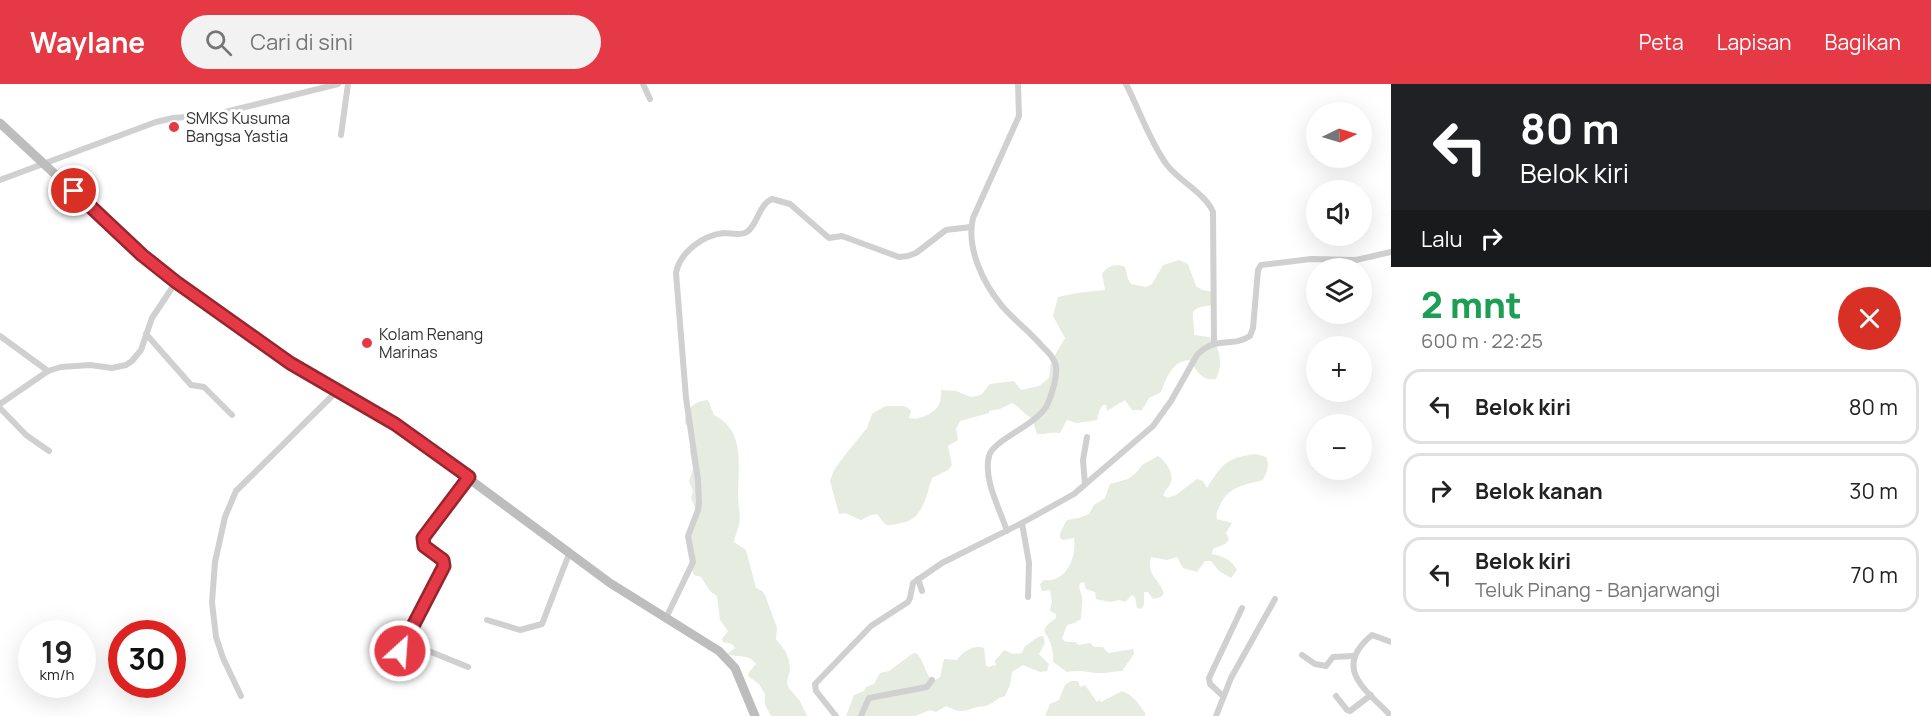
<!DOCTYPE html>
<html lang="id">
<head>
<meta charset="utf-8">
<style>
	:root { --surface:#fff; --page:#f2f2f2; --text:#222; --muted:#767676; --line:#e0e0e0; --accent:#e63946 }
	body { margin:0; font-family:Manrope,sans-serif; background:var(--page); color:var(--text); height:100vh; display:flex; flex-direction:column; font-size:22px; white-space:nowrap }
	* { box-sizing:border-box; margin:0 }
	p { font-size:20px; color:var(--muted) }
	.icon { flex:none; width:33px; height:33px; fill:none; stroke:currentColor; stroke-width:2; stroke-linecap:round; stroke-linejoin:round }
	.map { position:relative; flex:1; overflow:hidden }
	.panel { display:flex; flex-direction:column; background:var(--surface); width:540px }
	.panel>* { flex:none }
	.guide { background:#202124; color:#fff; overflow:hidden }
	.needle { width:39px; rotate:85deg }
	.fabs { position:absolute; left:1306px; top:18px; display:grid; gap:12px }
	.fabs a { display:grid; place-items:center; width:66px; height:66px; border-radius:50%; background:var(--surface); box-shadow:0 6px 24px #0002; font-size:30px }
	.speed { position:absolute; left:18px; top:536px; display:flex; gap:12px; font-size:30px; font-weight:700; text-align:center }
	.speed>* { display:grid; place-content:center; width:78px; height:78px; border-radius:50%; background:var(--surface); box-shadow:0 6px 24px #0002; line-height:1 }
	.speed small { font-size:15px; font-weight:400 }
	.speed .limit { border:9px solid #d22; background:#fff; color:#111 }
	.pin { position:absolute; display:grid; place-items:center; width:51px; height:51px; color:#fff; margin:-26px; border:3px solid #fff; border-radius:50%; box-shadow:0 2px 6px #0007 }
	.me { position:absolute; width:66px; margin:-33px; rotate:26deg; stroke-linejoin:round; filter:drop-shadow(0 0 4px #0008) }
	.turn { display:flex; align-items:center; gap:21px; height:126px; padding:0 30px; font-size:27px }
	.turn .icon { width:78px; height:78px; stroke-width:2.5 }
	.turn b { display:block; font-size:42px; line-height:51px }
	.then { display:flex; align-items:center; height:57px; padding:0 30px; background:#0003; gap:12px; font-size:22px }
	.round { display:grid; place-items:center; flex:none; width:63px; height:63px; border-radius:32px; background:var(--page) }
	.headline { display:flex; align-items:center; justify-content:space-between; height:102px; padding:0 30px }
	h1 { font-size:36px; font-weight:800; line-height:45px; color:#1e9e55 }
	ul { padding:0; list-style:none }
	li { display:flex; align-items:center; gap:18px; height:75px; margin:0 12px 9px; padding:0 18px; border:3px solid var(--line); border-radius:18px }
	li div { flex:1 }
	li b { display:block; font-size:22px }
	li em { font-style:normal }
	header { display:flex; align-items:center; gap:36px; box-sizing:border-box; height:84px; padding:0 30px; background:var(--accent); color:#fff }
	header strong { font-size:28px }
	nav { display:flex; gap:33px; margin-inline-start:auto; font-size:21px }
	.search { width:420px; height:54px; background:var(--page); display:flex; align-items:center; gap:15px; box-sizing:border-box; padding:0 21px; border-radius:33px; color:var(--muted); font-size:22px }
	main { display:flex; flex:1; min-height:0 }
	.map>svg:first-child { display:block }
	.green { fill:#e6ecdf }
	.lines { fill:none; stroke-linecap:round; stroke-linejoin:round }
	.minor { stroke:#d0d0d0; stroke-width:6 }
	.secondary { stroke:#bdbdbd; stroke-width:9 }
	.route-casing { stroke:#96252e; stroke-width:15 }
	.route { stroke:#e63946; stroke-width:10 }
	.poi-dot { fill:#e63946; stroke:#fff; stroke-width:2 }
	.labels { text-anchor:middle; stroke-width:6; stroke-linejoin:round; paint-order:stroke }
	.poi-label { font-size:16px; fill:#333; stroke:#fff; text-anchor:start }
</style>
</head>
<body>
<header>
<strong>Waylane</strong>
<div class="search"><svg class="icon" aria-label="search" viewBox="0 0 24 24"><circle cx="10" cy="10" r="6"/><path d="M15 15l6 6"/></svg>Cari di sini</div>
<nav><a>Peta</a><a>Lapisan</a><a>Bagikan</a></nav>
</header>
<main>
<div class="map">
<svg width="1391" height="632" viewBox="0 0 1391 632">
	<rect width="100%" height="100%" fill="#fff"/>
	<g class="green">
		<path d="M1179,176L1188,180L1196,202L1202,206L1215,208L1214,221C1184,224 1195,229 1194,251L1209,253C1221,263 1223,281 1216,295C1202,298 1197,286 1189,276C1172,277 1166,295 1161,308L1149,314L1142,326H1132L1125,316L1107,327L1106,321H1103L1100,325L1097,336L1076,339L1067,336L1060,349C1051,347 1045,351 1037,350L1032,334C1023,330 1020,323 1012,319L1000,325L989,327V329L960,337L956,345L958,356L948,362L952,381L948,386L932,394C926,412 923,436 901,439C897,440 890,442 887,441C883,439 880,433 877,430L871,431L861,436L845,429L839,430L830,397L834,386L845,371L867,344L872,330L885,322H904L911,326L909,334L916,335C933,330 942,325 941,306L956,307L971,313L981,311L990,300L1014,297L1021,306L1039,302L1049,294L1051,278L1065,254L1053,232L1058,213L1077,209L1105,206L1102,190C1107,182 1116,179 1125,183L1128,195L1131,200L1146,203L1152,200L1163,181Z"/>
		<path d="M708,316L714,331C746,347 738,382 738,411C738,420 741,432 739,440C738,446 735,451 734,458L746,466L756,504L762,507L765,511L777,544L776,555L786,568L789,577L790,587L787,597L788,603L800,617L807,632H771L765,621V610L759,600L748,592L749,588L756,580C748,569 737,574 727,570L735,564L732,560L723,558L722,555L728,547L720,536L717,512L710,507L701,493L694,491C684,460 684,456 696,426L691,414L693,407L689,397L693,385L690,368L693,349L692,345L685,340C684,326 694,317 708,316Z"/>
		<path d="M1256,370L1266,373C1270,381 1267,388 1263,396C1245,401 1229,402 1220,421C1217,427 1216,429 1217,435L1232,439L1226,449L1229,456L1225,460L1213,465L1212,470C1224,473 1231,475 1237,486L1231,494L1219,487L1211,477H1205L1197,488L1183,484L1177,473L1167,476L1151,473C1146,491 1159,495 1164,509L1161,513L1153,515L1148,508H1144V521L1141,525L1137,524L1135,513L1132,511L1125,518L1119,516L1110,518L1096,515L1095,508L1086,505L1084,498L1080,499C1078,505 1081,507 1082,513C1083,520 1081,528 1081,535L1074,539L1067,541L1062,555L1066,558H1075L1079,561L1090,559L1094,563H1103L1108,569L1133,565L1134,570L1122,587C1116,587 1108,589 1102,589C1087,589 1084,585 1067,588L1053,578C1054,566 1050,556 1044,547L1047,541L1056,534V530L1050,527L1052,517L1050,506L1042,507L1040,500L1044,496C1066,499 1077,473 1074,454L1062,456L1060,454V449L1067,436L1079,434L1089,430L1094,421L1105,414L1110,400L1128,395L1136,389L1142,381L1158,372C1165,376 1174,389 1171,398C1170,402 1165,407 1163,411L1167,414L1176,411L1197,395L1203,397L1207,404C1223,379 1226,374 1256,370Z"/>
		<path d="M1043,552L1045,559L1039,570L1049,580L1047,587L1040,588L1023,581L1012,588L1010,601L1005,612C996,614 995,619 988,621C985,623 982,622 978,623C962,627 963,630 946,622L936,628L930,626L915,632H846L854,611L864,607L866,603L874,600L880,589L889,587L912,570L916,569C925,576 924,591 934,597L940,593L944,575L957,576C962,568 974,560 984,564L986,581L988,583L996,581L995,577L1004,566L1013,570L1022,569L1025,562C1032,559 1034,553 1043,552Z"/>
		<path d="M1071,597H1078L1080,603L1085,601L1097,618L1100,616L1101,618L1122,607C1133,611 1139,620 1145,629V632H1045L1050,620L1059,616L1065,601Z"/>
	</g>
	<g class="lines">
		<g class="minor">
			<path d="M643,0L650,15"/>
			<path d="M1126,0C1139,25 1150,58 1167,81C1179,97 1206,110 1213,128L1214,259"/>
			<path d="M341,51L348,0"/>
			<path d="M0,96L156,38L173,34L213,31L338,0"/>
			<path d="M146,250L191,301L204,303L232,331"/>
			<path d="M0,252L48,287"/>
			<path d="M0,320L48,287L61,283L90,281L112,284L126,281L132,277L141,266L152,234L176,198"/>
			<path d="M0,324L26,351L49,367"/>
			<path d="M1085,400L1083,376L1087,353"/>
			<path d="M1022,439L1029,479L1028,513"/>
			<path d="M1007,447C1000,425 983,396 989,372C992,357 1034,342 1046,323C1050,316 1052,308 1054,301C1055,296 1057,289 1056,283C1055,274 1047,267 1041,261C1029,247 1014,236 1002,222C983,199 966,164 973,134L1019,32L1018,0"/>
			<path d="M918,495L922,507"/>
			<path d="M666,534L693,478L688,452L698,426L699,419L698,396L686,314L676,189C680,168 703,151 724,149C731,149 740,152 747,148C758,140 759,120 772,115L790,120L829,154L842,152L899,173L908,172L916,169L946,146L971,143"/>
			<path d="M487,536L520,546L542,540L569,470"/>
			<path d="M404,557L468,583"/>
			<path d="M400,567L444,482L443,476L424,462L423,454L469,393"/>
			<path d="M1302,571L1315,580L1326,582L1333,573L1354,572"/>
			<path d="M241,612L223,574L216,553L212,518L215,478L225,433L236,407L336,308"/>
			<path d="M1223,612L1210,600L1209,594L1242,524"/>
			<path d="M1336,612L1347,626L1350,627L1371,611"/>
			<path d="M836,632L816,607L815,600L871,542L908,518L910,514L913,499L942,479L1022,439L1074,410L1153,342L1171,317L1197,271C1216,251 1232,264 1250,252L1253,244L1258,186L1261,181L1311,175L1356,176L1391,168"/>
			<path d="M861,632L869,614L927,603L932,596"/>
			<path d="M1216,632L1231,594L1275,515"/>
			<path d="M1391,632C1365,605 1332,584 1372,551L1391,558"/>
		</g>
		<path class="secondary" d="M0,39L142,171L176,198L290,279L395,340L610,499L719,567L735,584L755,632"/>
	</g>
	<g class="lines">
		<g class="route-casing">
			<path id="route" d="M74,107L142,171L176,198L290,279L395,340L469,393L423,454L424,462L443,476L444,482L400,567"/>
		</g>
		<use href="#route" class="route"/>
	</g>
	<g class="poi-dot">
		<circle cx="174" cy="43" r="6"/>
		<circle cx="367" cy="259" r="6"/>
	</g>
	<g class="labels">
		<g class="poi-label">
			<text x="186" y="40">SMKS Kusuma<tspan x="186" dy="18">Bangsa Yastia</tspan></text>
			<text x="379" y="256">Kolam Renang<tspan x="379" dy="18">Marinas</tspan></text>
		</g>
	</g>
</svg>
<div class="fabs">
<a><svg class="needle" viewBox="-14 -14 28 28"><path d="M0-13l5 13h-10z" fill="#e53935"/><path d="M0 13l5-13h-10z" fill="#767676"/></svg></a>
<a><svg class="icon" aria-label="sound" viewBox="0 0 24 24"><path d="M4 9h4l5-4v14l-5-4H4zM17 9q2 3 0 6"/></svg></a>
<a><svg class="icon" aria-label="layers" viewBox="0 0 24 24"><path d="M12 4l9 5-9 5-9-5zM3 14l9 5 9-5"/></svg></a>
<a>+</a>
<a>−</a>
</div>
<div class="speed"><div>19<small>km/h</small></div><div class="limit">30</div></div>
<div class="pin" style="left:74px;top:107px;background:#d93025"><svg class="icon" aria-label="arrive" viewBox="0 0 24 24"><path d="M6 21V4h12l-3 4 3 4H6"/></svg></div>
<svg class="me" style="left:400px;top:567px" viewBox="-20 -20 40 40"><circle r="17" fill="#e63946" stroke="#fff" stroke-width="3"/><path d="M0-11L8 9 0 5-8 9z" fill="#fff"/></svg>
</div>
<section class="panel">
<div class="guide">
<div class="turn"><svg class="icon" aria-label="left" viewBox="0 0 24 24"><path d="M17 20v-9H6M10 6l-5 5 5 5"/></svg><div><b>80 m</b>Belok kiri</div></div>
<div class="then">Lalu<svg class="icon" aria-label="right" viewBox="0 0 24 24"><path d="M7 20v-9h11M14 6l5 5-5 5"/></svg></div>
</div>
<div class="headline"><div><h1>2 mnt</h1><p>600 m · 22:25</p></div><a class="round" style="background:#d93025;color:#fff"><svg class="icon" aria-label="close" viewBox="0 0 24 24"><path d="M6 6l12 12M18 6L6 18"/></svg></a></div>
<ul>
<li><svg class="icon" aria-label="left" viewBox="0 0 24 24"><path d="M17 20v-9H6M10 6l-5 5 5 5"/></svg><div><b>Belok kiri</b></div><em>80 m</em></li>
<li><svg class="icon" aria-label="right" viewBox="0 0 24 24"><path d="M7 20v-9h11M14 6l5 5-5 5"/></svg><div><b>Belok kanan</b></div><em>30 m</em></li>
<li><svg class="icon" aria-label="left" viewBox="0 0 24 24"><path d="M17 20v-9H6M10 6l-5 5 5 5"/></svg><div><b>Belok kiri</b><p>Teluk Pinang - Banjarwangi</p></div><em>70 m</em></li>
</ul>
</section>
</main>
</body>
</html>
